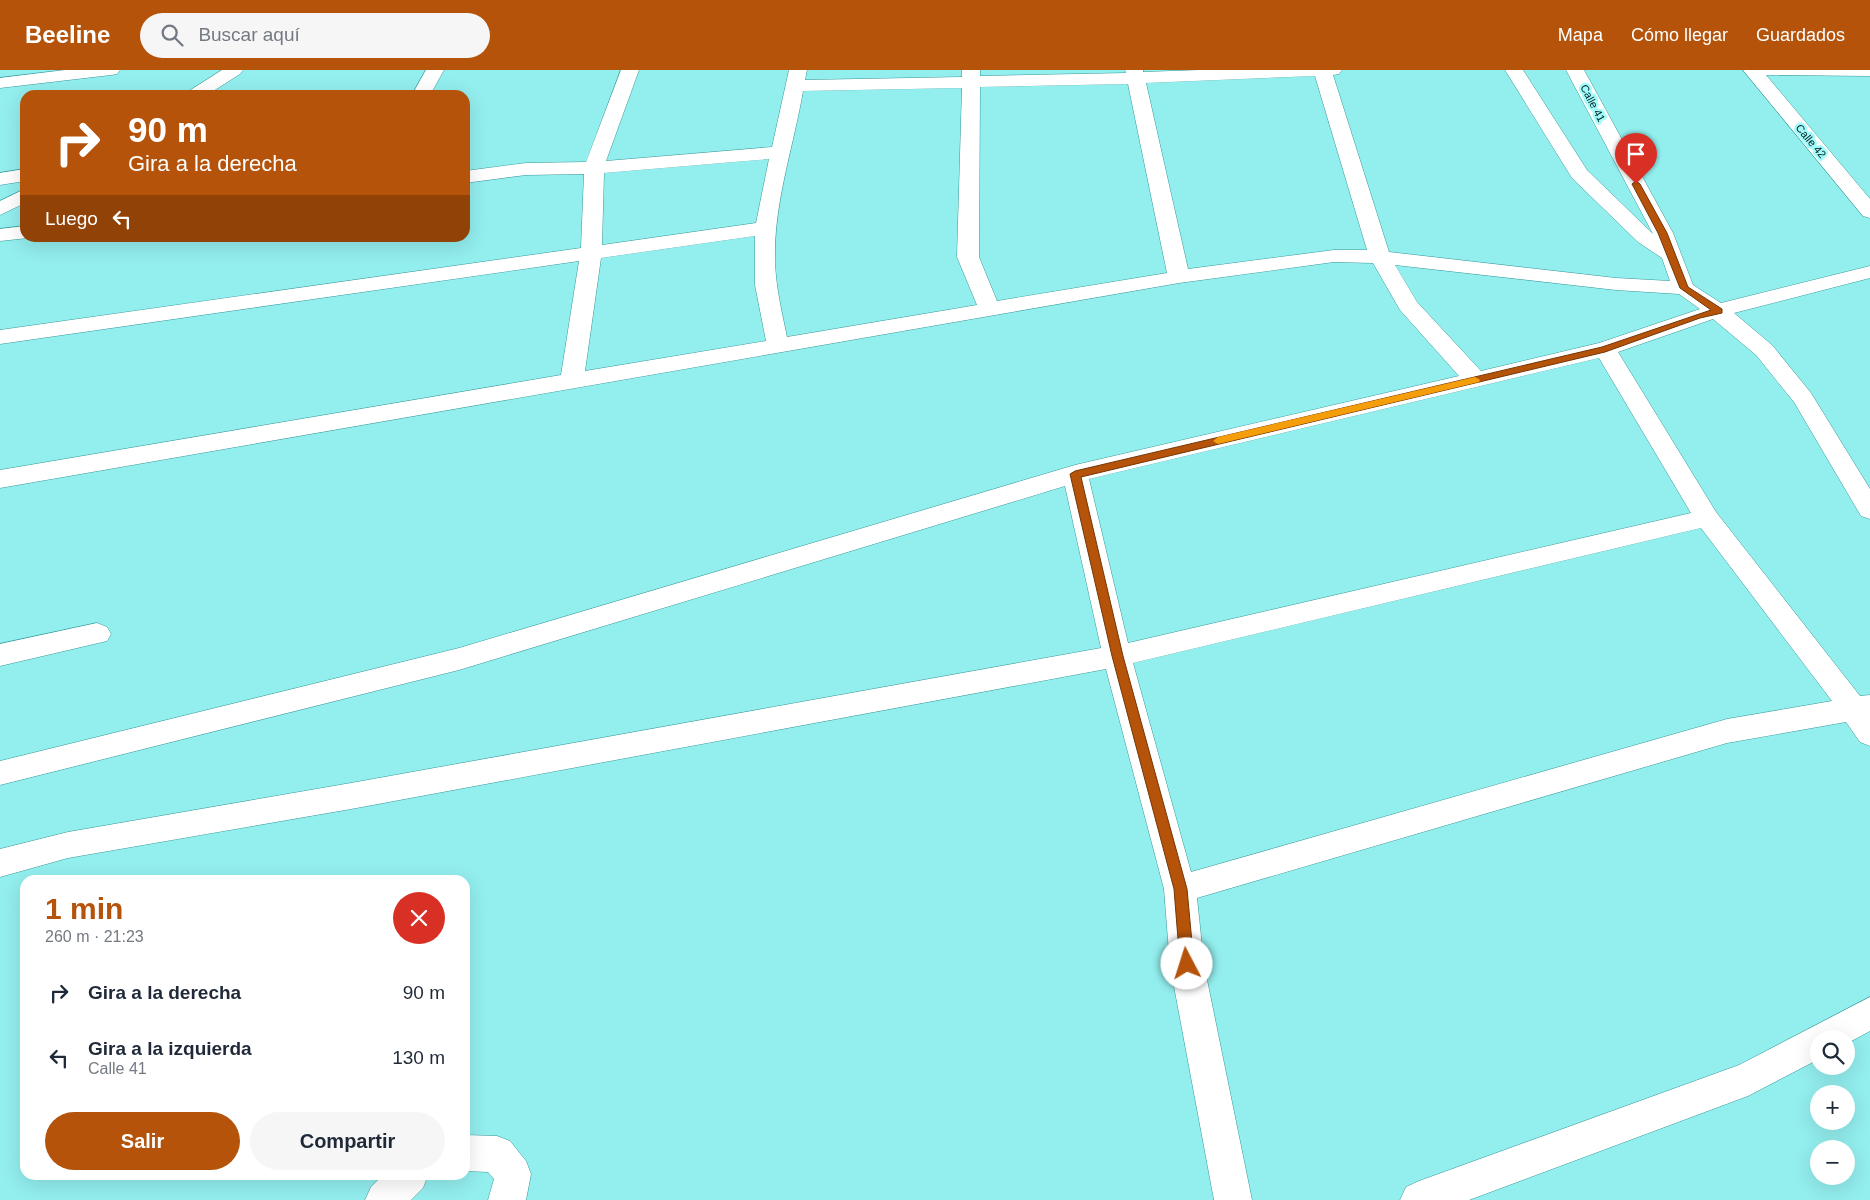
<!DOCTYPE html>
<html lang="es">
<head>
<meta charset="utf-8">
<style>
	:root { --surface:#fff; --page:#f6f6f7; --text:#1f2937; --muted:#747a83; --accent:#b45309 }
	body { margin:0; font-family:Helvetica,sans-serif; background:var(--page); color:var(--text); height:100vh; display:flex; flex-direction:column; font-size:19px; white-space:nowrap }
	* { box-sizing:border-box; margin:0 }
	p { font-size:16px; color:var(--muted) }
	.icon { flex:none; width:28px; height:28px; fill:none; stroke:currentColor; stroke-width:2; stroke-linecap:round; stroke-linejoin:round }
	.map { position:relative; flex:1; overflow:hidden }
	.details { position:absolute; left:20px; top:805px; width:450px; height:305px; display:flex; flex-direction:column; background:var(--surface); border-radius:15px; box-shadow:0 5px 20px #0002 }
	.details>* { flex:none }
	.top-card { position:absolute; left:20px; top:20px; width:450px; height:152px; border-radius:15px; box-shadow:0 5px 20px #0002; background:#b45309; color:#fff; overflow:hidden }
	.tools { position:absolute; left:1810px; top:960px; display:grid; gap:10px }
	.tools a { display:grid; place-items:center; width:45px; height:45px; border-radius:50%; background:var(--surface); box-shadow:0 5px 20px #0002; font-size:25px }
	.pin { position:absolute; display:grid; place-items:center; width:42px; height:42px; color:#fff; margin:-51px -21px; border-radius:50% 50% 50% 0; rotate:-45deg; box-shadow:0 0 5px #0007 }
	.pin .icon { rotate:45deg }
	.me { position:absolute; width:55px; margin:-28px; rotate:355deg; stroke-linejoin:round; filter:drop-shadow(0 0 4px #0008) }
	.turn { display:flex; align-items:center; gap:18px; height:105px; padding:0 25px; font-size:22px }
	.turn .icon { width:65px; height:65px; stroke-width:2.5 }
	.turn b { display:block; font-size:35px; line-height:42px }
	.then { display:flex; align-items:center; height:48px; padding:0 25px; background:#0003; gap:10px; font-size:19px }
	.round { display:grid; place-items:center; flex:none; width:52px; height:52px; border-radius:26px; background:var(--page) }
	.head { display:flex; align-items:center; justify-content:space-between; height:85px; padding:0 25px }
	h1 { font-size:30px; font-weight:700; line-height:38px; color:var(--accent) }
	.cta { display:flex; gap:10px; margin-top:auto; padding:10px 25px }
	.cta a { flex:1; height:58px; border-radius:30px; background:var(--accent); color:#fff; font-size:20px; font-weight:700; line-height:58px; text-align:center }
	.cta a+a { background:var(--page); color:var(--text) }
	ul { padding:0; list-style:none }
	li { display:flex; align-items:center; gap:15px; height:65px; padding:0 25px }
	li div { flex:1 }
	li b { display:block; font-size:19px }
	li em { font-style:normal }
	header { display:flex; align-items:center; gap:30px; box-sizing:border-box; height:70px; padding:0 25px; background:var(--accent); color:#fff }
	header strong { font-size:24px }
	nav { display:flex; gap:28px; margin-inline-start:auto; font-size:18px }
	.search { width:350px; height:45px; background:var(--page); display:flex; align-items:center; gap:12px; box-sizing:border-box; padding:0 18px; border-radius:28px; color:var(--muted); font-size:19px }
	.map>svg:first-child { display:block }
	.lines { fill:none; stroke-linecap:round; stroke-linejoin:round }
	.minor-casing { stroke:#3a9898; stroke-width:1 }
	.minor { fill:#fff; fill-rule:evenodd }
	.route { fill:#b45309; stroke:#753606 }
	.slow { fill:#f59e0b }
	.labels { text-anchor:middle; stroke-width:5; stroke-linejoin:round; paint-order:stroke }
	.far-street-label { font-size:11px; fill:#022020; stroke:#a1fcfb }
</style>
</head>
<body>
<header>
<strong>Beeline</strong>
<div class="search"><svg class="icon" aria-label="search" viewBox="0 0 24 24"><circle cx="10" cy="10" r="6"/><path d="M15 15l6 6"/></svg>Buscar aquí</div>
<nav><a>Mapa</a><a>Cómo llegar</a><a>Guardados</a></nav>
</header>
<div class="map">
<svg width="1870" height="1130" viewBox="0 0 1870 1130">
	<rect width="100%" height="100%" fill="#93eeee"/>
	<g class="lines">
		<g class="minor-casing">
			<g id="minor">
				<path d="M65,0H120L117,4L111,5L0,18V8Z"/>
				<path d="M222,0H243L240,4L207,25H186L189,21Z"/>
				<path d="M426,0H444L430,25H412Z"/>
				<path d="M621,0H639L606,91L772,77L789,0H807L805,10L962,7V0H980V6L1126,3L1125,0H1143V2L1200,0H1342L1339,4L1333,5L1389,182L1616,208L1670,211L1662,188L1638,172L1572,108L1505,0H1523L1587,100L1653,164L1566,0H1584L1673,163L1693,215L1721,233L1870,196V208L1734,243L1772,275L1811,323L1870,419V449L1861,446L1794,332L1756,285L1713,249L1618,282L1716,442L1860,626L1870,625V676L1860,672L1846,652L1727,673L1197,828L1204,895L1252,1130H1214L1170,895L1164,819L1106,599L351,739L68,788L0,807V779L68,762L351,713L1101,578L1065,416L459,600L0,715V691L459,578L1075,395L1459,306L1400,240L1373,193L1334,192L1179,213L0,418V400L561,305L579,191L0,274V260L581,178L584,104L526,105L465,113V101L526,93L586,92ZM1315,6L1367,180H1334L1188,199L1146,13ZM1128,14L1167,203L997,231L979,187L980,17ZM962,18L957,187L977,235L787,267C781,238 774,210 775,180C776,126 794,74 803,21ZM769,89L756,153L602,175L604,103ZM755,166V215L766,271L585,301L601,188ZM1395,195L1616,220L1679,224L1700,239L1599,273L1481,301L1417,232ZM1599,288L1691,443L1128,573L1089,409ZM1701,458L1832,631L1727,649L1191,802L1133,593Z"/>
				<path d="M1743,0H1870V6L1766,5L1870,129V148L1863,146Z"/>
				<path d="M25,99V111L0,115V103Z"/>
				<path d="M25,119V133L0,145V131Z"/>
				<path d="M25,156V168H28L0,171V159Z"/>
				<path d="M97,553L107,557L111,564L107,571L0,596V574Z"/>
				<path d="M1870,927V961L1846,974V969H1819V989L1748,1026L1469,1130H1400L1406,1117L1419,1111L1739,995Z"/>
				<path d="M465,1065L497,1066L510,1071L526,1091L531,1104L526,1130H488L494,1109L488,1102L465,1101Z"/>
				<path d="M383,1105H428L423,1118L411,1130H365L371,1117Z"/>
			</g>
		</g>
		<use href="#minor" class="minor"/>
	</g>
	<path class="route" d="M1636,111L1640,114L1667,163L1688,217L1722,239V243L1700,248L1605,282L1081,407L1123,586L1187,819L1194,894L1192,899L1187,901L1182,899L1180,894L1174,819L1112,586L1070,404L1075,401L1602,277L1711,240L1680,218L1658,163L1632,114Z"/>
	<path class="slow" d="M1475,307L1480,310L1479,312L1218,374L1213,371L1218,367Z"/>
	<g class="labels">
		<g class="far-street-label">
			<text transform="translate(1593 33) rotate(62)" y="4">Calle 41</text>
			<text transform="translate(1811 71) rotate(50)" y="4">Calle 42</text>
		</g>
	</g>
</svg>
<div class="tools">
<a><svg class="icon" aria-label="search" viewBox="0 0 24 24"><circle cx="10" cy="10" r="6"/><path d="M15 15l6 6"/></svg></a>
<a>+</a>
<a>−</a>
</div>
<div class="pin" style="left:1636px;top:114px;background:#d93025"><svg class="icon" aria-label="arrive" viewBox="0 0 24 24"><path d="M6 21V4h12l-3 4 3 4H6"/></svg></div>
<svg class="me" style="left:1187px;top:894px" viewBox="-20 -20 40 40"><circle r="19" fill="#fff"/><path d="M0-13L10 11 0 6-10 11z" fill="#b45309"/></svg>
<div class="top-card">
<div class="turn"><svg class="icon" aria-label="right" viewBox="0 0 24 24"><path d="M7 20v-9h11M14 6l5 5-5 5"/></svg><div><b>90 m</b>Gira a la derecha</div></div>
<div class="then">Luego<svg class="icon" aria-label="left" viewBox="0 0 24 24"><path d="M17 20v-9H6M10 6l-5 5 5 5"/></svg></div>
</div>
<section class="details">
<div class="head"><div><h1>1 min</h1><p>260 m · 21:23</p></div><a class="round" style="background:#d93025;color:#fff"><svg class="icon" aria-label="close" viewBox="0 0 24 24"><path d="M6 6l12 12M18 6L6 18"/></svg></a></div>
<ul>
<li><svg class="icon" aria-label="right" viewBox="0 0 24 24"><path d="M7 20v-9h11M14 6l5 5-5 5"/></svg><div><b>Gira a la derecha</b></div><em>90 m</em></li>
<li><svg class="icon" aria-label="left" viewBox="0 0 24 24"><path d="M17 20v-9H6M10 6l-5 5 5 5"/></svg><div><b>Gira a la izquierda</b><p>Calle 41</p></div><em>130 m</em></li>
</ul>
<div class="cta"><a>Salir</a><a>Compartir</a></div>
</section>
</div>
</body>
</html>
